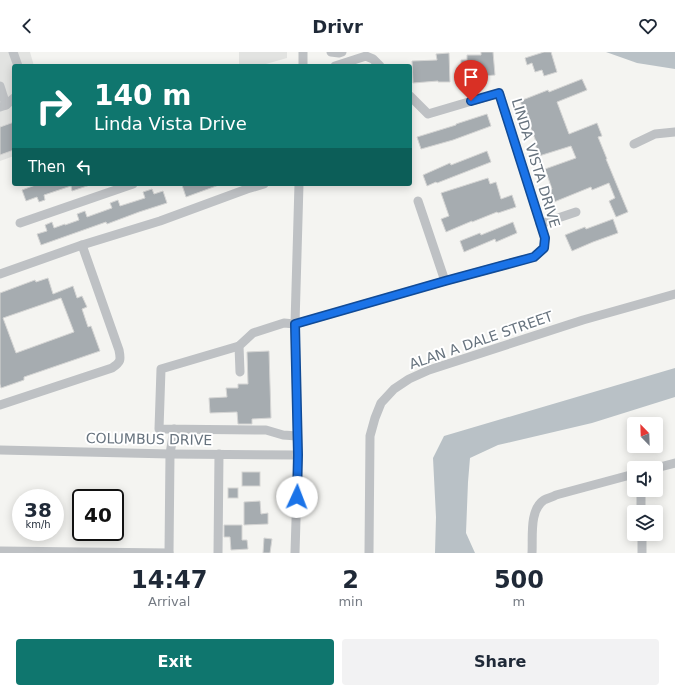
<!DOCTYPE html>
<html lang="en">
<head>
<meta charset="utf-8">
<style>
	:root { --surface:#fff; --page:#f2f2f3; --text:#1f2937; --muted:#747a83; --accent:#0f766e }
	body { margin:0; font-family:"DejaVu Sans",sans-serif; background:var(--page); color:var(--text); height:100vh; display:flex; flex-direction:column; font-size:15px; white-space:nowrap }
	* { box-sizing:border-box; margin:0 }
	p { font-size:13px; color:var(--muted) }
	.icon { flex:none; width:22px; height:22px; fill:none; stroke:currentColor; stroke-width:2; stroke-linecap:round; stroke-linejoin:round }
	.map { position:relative; height:501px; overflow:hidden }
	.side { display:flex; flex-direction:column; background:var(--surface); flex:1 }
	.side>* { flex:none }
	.guide { position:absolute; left:12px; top:12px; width:400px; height:122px; border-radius:4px; box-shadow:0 2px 10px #0003; background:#0f766e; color:#fff; overflow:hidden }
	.needle { width:26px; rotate:337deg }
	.controls { position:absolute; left:627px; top:365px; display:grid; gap:8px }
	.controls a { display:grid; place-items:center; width:36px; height:36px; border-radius:4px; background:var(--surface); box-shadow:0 2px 10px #0003; font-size:20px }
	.speed { position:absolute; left:12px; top:437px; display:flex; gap:8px; font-size:20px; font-weight:700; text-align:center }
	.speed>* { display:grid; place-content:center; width:52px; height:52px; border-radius:50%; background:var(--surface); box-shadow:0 2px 10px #0003; line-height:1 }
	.speed small { font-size:10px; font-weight:400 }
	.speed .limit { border:2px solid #111; border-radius:6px; background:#fff; color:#111 }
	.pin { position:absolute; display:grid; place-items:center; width:34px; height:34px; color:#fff; margin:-41px -17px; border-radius:50% 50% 50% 0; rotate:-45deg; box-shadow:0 0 4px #0007 }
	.pin .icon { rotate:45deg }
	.me { position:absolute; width:44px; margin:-22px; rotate:2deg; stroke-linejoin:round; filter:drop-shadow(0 0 3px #0008) }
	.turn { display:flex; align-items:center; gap:14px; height:84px; padding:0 16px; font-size:18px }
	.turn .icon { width:52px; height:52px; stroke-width:2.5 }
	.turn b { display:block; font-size:28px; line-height:34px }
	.then { display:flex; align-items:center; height:38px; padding:0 16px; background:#0003; gap:8px; font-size:15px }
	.eta { display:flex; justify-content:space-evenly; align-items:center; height:68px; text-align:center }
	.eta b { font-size:24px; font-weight:700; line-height:28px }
	.primary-button { display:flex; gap:8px; margin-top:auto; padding:8px 16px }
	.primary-button a { flex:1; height:46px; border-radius:4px; background:var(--accent); color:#fff; font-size:16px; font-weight:700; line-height:46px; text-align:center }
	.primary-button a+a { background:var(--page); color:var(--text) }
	header { display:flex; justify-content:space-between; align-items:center; height:52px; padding:0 16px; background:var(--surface); font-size:18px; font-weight:700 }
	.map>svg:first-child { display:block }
	.built { fill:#e2e3e1 }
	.water { fill:#b9c1c6 }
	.building { fill:#a6acb0; stroke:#d5d5d4; fill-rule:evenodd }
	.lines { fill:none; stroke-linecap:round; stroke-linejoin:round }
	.minor { stroke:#bec1c4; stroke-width:9 }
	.route-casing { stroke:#114b97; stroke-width:10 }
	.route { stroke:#1a73e8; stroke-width:7 }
	.labels { text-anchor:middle; stroke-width:4; stroke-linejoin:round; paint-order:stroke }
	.street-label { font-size:14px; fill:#67737e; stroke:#fff }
</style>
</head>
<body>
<header><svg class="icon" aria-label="back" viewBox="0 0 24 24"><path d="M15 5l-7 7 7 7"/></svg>Drivr<svg class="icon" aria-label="heart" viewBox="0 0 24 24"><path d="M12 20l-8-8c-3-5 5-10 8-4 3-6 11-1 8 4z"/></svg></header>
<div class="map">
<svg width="675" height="501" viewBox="0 0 675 501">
	<rect width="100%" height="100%" fill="#f4f4f1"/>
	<g class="built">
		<path d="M0,0H30L34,14H14V104L0,109Z"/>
		<path d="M239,0H287V6L259,14H239Z"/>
	</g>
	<g class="water">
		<path d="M606,0H675V17L637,11Z"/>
		<path d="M675,316V345L592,371L498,393L470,406L468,430L466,481L475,501H435L436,465L433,406L444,384Z"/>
	</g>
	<g class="building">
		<path d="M481,0H493L495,23L474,25H461V8H467V3H481Z"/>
		<path d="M544,0H551L557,20L544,24L542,18L535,20L532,11L527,13L525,6Z"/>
		<path d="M449,1L450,30H438V29L413,31L412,9L437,8L436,2Z"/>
		<path d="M582,27L587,38L557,50L569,82L597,71L602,84L598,85L607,107H606L628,160L616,165L609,149L615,146L609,131L592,138L591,135L554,150L550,138L552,137L545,117L576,106L571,94L539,104L535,92H537L520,49L548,38L549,40Z"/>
		<path d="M487,62L491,74L453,88L421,97L417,85L456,73V72Z"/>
		<path d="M14,70V98L0,103V75Z"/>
		<path d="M487,99L491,110L437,131L436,130L427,134L423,123L450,111L451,113Z"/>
		<path d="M488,126L490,132L496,130L501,147L512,143L516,155L498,161L497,160L472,170V169L446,180L441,167L449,164L441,141Z"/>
		<path d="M38,132H90V133L72,139L71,134L44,143L45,148L39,150L37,145L26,149L22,138Z"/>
		<path d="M186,132H219V133L186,145L182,133Z"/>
		<path d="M152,137L154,142L163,139L167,151L139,160L107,172L106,170L41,193L37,182L47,179L45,173L52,170L54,176L65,172V173L79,168L77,162L85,159L87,165L112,156L110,151L118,148L120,154L145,146L143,140Z"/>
		<path d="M613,167L618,181L593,190L572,199L565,183L585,175L586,177Z"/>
		<path d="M513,170L517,181L496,190L495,187L464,200L460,189L480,181L481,183Z"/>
		<path d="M48,226L53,242L73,234L77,246L82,244L87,255L82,257L88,275L91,274L100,299L24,325V328L1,336L0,332V241L35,228L36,230ZM61,246L74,280L16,301L3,266Z"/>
		<path d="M269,299L271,366L252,367V372H238L237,360L210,361L209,346L227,345L226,336H238V332H248L247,300Z"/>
		<rect x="242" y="420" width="18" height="14"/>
		<rect x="228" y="436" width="10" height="10"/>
		<path d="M260,449L261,462L268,461V472L244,473V450Z"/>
		<path d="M224,473H242V488H247L248,497L231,498L230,485H224Z"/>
		<path d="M264,486L272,487L270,501H263Z"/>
	</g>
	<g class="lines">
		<g class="minor">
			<path d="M13,0L18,14"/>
			<path d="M331,0L339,1L342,0"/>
			<path d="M303,14V0"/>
			<path d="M335,14L366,4L373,7L380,14"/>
			<path d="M0,34L6,53L0,55"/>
			<path d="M6,53L14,46"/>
			<path d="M634,92L655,82L675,80"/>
			<path d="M418,149L445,229"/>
			<path d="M20,171L133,132"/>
			<path d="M540,172L576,160"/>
			<path d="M0,222L82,193L160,169L247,137L264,132"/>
			<path d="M239,294L161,317L159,377L266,378L283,383L297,384"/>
			<path d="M240,320L239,294L253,281L284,271L295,272L445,229L534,205L544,196L545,186L499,41L428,62L410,44"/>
			<path d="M0,353L112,316C121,310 121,308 119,298L82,193"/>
			<path d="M0,398L170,402L298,403"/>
			<path d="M656,416L675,411"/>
			<path d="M641,438V460"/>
			<path d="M642,482V501"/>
			<path d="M0,499L169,501"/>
			<path d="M169,501L170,402L174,377"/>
			<path d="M218,501L219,402"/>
			<path d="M295,501L298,403L295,272L299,132"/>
			<path d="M369,501L370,384L375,366L381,351L394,337L409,327L429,318L583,268L675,242"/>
			<path d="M532,501C533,485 529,458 544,448C548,446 553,445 556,443L634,422"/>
		</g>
	</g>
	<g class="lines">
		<g class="route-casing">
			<path id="route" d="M297,445L298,403L295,272L445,229L534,205L544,196L545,186L499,41L471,49"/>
		</g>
		<use href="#route" class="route"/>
	</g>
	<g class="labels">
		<g class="street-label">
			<text transform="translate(536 111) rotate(73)" y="5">LINDA VISTA DRIVE</text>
			<text transform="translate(481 288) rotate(-19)" y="5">ALAN A DALE STREET</text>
			<text transform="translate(149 387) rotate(1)" y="5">COLUMBUS DRIVE</text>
		</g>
	</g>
</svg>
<div class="controls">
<a><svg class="needle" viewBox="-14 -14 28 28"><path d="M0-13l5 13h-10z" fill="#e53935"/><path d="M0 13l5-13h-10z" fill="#747a83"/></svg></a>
<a><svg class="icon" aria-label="sound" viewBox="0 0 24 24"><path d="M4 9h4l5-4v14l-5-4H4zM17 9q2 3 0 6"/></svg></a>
<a><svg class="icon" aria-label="layers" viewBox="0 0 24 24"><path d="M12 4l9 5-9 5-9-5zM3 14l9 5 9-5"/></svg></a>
</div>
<div class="speed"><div>38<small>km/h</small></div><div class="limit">40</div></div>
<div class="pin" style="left:471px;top:49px;background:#d93025"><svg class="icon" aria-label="arrive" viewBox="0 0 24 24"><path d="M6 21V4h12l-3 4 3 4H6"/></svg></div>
<svg class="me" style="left:297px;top:445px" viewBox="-20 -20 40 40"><circle r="19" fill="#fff"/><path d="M0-13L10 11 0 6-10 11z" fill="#1a73e8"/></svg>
<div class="guide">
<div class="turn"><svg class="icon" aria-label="right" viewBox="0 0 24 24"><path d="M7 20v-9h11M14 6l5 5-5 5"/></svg><div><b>140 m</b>Linda Vista Drive</div></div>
<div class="then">Then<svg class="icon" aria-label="left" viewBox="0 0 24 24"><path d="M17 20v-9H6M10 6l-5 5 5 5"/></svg></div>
</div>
</div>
<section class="side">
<div class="eta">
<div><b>14:47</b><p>Arrival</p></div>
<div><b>2</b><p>min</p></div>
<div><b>500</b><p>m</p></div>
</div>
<div class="primary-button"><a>Exit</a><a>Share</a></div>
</section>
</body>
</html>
